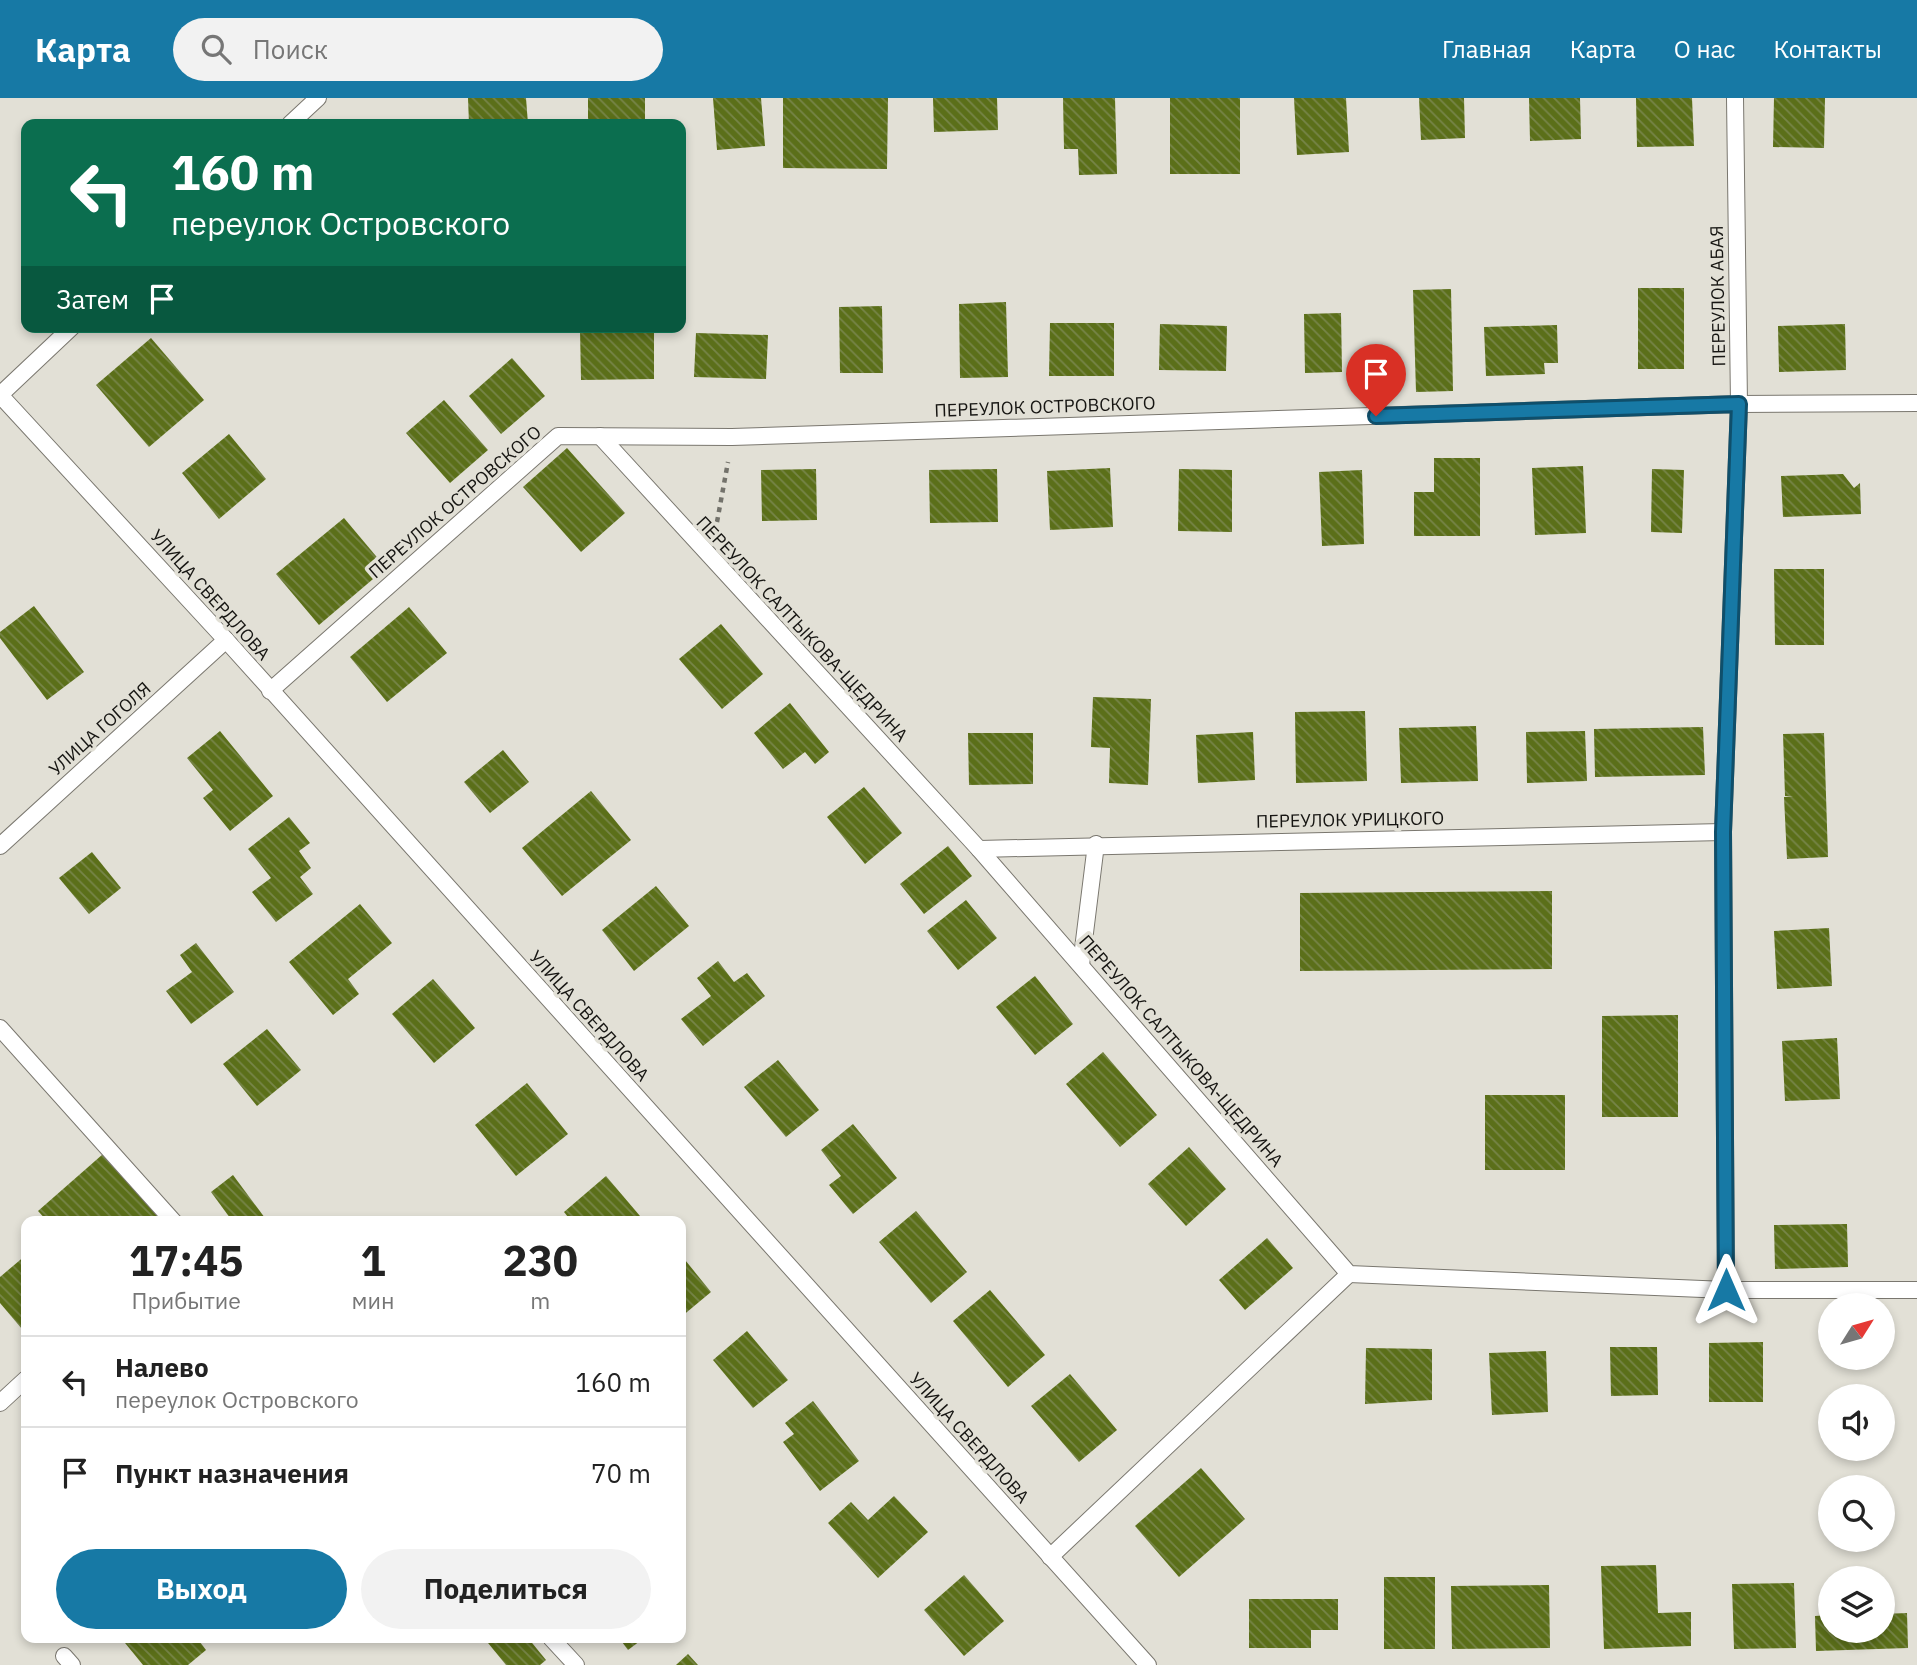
<!DOCTYPE html>
<html lang="ru">
<head>
<meta charset="utf-8">
<style>
	:root { --surface:#fff; --page:#f2f2f2; --text:#222; --muted:#767676; --line:#e0e0e0; --accent:#1779a5 }
	body { margin:0; font-family:"IBM Plex Sans",sans-serif; background:var(--page); color:var(--text); height:100vh; display:flex; flex-direction:column; font-size:26px; white-space:nowrap }
	* { box-sizing:border-box; margin:0 }
	p { font-size:23px; color:var(--muted) }
	.icon { flex:none; width:38px; height:38px; fill:none; stroke:currentColor; stroke-width:2; stroke-linecap:round; stroke-linejoin:round }
	.map { position:relative; flex:1; overflow:hidden }
	.side { position:absolute; left:21px; top:1118px; width:665px; height:427px; display:flex; flex-direction:column; background:var(--surface); border-radius:14px; box-shadow:0 4px 10px #0003 }
	.side>* { flex:none }
	.hud { position:absolute; left:21px; top:21px; width:665px; height:214px; border-radius:14px; box-shadow:0 4px 10px #0003; background:#0b6e4f; color:#fff; overflow:hidden }
	.needle { width:46px; rotate:53deg }
	.tools { position:absolute; left:1818px; top:1195px; display:grid; gap:14px }
	.tools a { display:grid; place-items:center; width:77px; height:77px; border-radius:50%; background:var(--surface); box-shadow:0 4px 10px #0003; font-size:35px }
	.pin { position:absolute; display:grid; place-items:center; width:60px; height:60px; color:#fff; margin:-72px -30px; border-radius:50% 50% 50% 0; rotate:-45deg; box-shadow:0 0 7px #0007 }
	.pin .icon { rotate:45deg }
	.me { position:absolute; width:77px; margin:-38px; rotate:0deg; stroke-linejoin:round; filter:drop-shadow(0 0 5px #0008) }
	.turn { display:flex; align-items:center; gap:24px; height:147px; padding:0 35px; font-size:32px }
	.turn .icon { width:91px; height:91px; stroke-width:2.5 }
	.turn b { display:block; font-size:49px; line-height:60px }
	.then { display:flex; align-items:center; height:66px; padding:0 35px; background:#0003; gap:14px; font-size:26px }
	.eta { display:flex; justify-content:space-evenly; align-items:center; height:119px; text-align:center }
	.eta b { font-size:42px; font-weight:700; line-height:49px }
	.button { display:flex; gap:14px; margin-top:auto; padding:14px 35px }
	.button a { flex:1; height:80px; border-radius:42px; background:var(--accent); color:#fff; font-size:28px; font-weight:700; line-height:80px; text-align:center }
	.button a+a { background:var(--page); color:var(--text) }
	ul { padding:0; list-style:none }
	li { display:flex; align-items:center; gap:21px; height:91px; padding:0 35px; border-top:2px solid var(--line) }
	li div { flex:1 }
	li b { display:block; font-size:26px }
	li em { font-style:normal }
	header { display:flex; align-items:center; gap:42px; box-sizing:border-box; height:98px; padding:0 35px; background:var(--accent); color:#fff }
	header strong { font-size:33px }
	nav { display:flex; gap:38px; margin-inline-start:auto; font-size:24px }
	.search { width:490px; height:63px; background:var(--page); display:flex; align-items:center; gap:18px; box-sizing:border-box; padding:0 24px; border-radius:38px; color:var(--muted); font-size:26px }
	.map>svg:first-child { display:block }
	.building { fill:url(#building-back-hatch) }
	.lines { fill:none; stroke-linecap:round; stroke-linejoin:round }
	.lane-casing { stroke:#7a776f; stroke-width:18 }
	.path { stroke:#73726b; stroke-width:4.5; stroke-dasharray:5 5; stroke-linecap:butt }
	.lane { stroke:#fff; stroke-width:16 }
	.route-casing { stroke:#0f4f6b; stroke-width:18 }
	.route { stroke:#1779a5; stroke-width:12 }
	.labels { text-anchor:middle; stroke-width:7; stroke-linejoin:round; paint-order:stroke }
	.street-label { font-size:18px; fill:#161512; stroke:#e2e0d6 }
</style>
</head>
<body>
<header>
<strong>Карта</strong>
<div class="search"><svg class="icon" aria-label="search" viewBox="0 0 24 24"><circle cx="10" cy="10" r="6"/><path d="M15 15l6 6"/></svg>Поиск</div>
<nav><a>Главная</a><a>Карта</a><a>О нас</a><a>Контакты</a></nav>
</header>
<div class="map">
<svg width="1917" height="1567" viewBox="0 0 1917 1567">
	<defs>
		<pattern id="building-back-hatch" width="6" height="6" patternUnits="userSpaceOnUse" patternTransform="scale(1.75)"><rect width="6" height="6" fill="#5b6f19"/><path d="M-1 5l2 2M0 0l6 6M5-1l2 2" fill="none" stroke="#778549"/></pattern>
	</defs>
	<rect width="100%" height="100%" fill="#e2e0d6"/>
	<g class="building">
		<path d="M468,0H526L528,26H469Z"/>
		<rect x="588" y="0" width="57" height="26"/>
		<path d="M713,0H761L765,48L717,52Z"/>
		<path d="M783,0H888L887,71L783,70Z"/>
		<path d="M933,0H997L998,32L934,34Z"/>
		<path d="M1063,0H1115L1117,76L1079,77L1078,51H1064Z"/>
		<rect x="1170" y="0" width="70" height="76"/>
		<path d="M1294,0H1346L1349,54L1297,57Z"/>
		<path d="M1419,0H1464L1465,40L1421,42Z"/>
		<path d="M1529,0H1580L1581,41L1530,43Z"/>
		<path d="M1636,0H1692L1694,48L1637,49Z"/>
		<path d="M1774,0H1825L1824,50L1773,49Z"/>
		<rect x="1638" y="190" width="46" height="81"/>
		<path d="M1451,191L1453,293L1416,294L1413,192Z"/>
		<path d="M1006,204L1008,279L960,280L959,206Z"/>
		<path d="M882,208L883,275H840L839,209Z"/>
		<path d="M1341,215L1342,274L1305,275L1304,216Z"/>
		<path d="M1050,225H1114V278H1049Z"/>
		<path d="M1160,226L1227,228L1226,273L1159,272Z"/>
		<path d="M1845,226L1846,272L1779,274L1778,228Z"/>
		<path d="M1557,227L1558,265H1544L1545,276L1486,278L1484,229Z"/>
		<path d="M654,230V281L581,282L580,231Z"/>
		<path d="M696,235L768,237L766,281L694,279Z"/>
		<path d="M151,240L204,302L149,349L96,287Z"/>
		<path d="M512,260L545,298L501,336L469,298Z"/>
		<path d="M444,302L488,352L450,385L406,335Z"/>
		<path d="M229,336L266,381L219,421L182,375Z"/>
		<path d="M567,350L625,415L581,454L523,389Z"/>
		<path d="M1434,360H1480V438H1414V394H1434Z"/>
		<path d="M1583,368L1586,435L1535,437L1532,370Z"/>
		<path d="M1110,370L1113,429L1050,432L1047,373Z"/>
		<path d="M816,371L817,422L762,423L761,372Z"/>
		<path d="M997,371L998,424L930,425L929,372Z"/>
		<path d="M1179,371L1232,372V434L1178,433Z"/>
		<path d="M1652,371L1684,372L1682,435L1651,434Z"/>
		<path d="M1362,372L1364,446L1322,448L1319,374Z"/>
		<path d="M1843,376L1854,390L1860,385L1861,416L1783,419L1781,378Z"/>
		<path d="M344,420L386,470L319,527L276,476Z"/>
		<path d="M1774,471H1824V547H1775Z"/>
		<path d="M34,508L84,574L47,602L0,540V534Z"/>
		<path d="M409,509L447,555L387,604L350,559Z"/>
		<path d="M721,526L763,576L722,611L679,561Z"/>
		<path d="M1093,599L1151,601L1148,687L1109,685L1110,650L1091,649Z"/>
		<path d="M790,605L829,654L815,666L805,654L783,671L754,635Z"/>
		<path d="M1365,613L1367,683L1296,685L1295,614Z"/>
		<path d="M1476,628L1478,683L1401,685L1399,630Z"/>
		<path d="M1703,629L1705,677L1595,679L1594,631Z"/>
		<path d="M220,633L273,698L230,733L203,700L213,692L187,660Z"/>
		<path d="M1585,633L1587,683L1527,685L1526,634Z"/>
		<path d="M1253,634L1255,682L1198,685L1196,637Z"/>
		<path d="M968,635H1033V686L969,687Z"/>
		<path d="M1824,635L1828,759L1787,761L1784,699H1793L1785,698L1783,636Z"/>
		<path d="M503,652L529,684L490,715L464,684Z"/>
		<path d="M864,689L902,735L865,766L827,719Z"/>
		<path d="M591,693L631,742L562,798L522,750Z"/>
		<path d="M289,719L310,745L299,753L311,770L300,779L313,796L276,824L252,794L271,780L248,751Z"/>
		<path d="M948,748L972,778L924,816L900,786Z"/>
		<path d="M92,754L121,790L89,816L59,780Z"/>
		<path d="M656,788L689,828L634,873L602,832Z"/>
		<path d="M1552,793V871L1300,873V795Z"/>
		<path d="M966,802L997,840L958,872L927,833Z"/>
		<path d="M360,806L392,845L348,881L359,896L333,917L289,864Z"/>
		<path d="M1829,830L1832,888L1777,891L1774,833Z"/>
		<path d="M196,845L234,894L191,926L166,893L192,874L180,857Z"/>
		<path d="M718,863L734,884L747,875L765,898L703,948L681,921L711,898L697,880Z"/>
		<path d="M1035,878L1073,926L1035,957L996,909Z"/>
		<path d="M433,881L475,930L434,965L392,916Z"/>
		<path d="M1678,917V1019H1602V918Z"/>
		<path d="M267,931L301,972L257,1008L223,966Z"/>
		<path d="M1837,940L1840,1001L1785,1003L1782,943Z"/>
		<path d="M1103,954L1157,1017L1120,1049L1066,986Z"/>
		<path d="M778,962L819,1012L786,1039L744,989Z"/>
		<path d="M527,985L568,1036L516,1078L475,1027Z"/>
		<rect x="1485" y="997" width="80" height="75"/>
		<path d="M853,1026L897,1080L853,1116L829,1087L841,1078L821,1052Z"/>
		<path d="M1189,1049L1226,1091L1186,1128L1148,1086Z"/>
		<path d="M103,1056L159,1120L155,1124H48L38,1113Z"/>
		<path d="M233,1077L268,1124H233L211,1094Z"/>
		<path d="M606,1078L640,1118L633,1124H572L564,1114Z"/>
		<path d="M916,1113L967,1174L931,1205L879,1144Z"/>
		<path d="M1847,1126L1848,1169L1775,1171L1774,1127Z"/>
		<path d="M1267,1140L1293,1170L1245,1212L1219,1182Z"/>
		<path d="M26,1157V1228L22,1231L0,1205V1179Z"/>
		<path d="M681,1157L711,1194L681,1219Z"/>
		<path d="M990,1192L1045,1257L1008,1289L953,1223Z"/>
		<path d="M747,1233L788,1282L753,1310L713,1262Z"/>
		<path d="M1763,1244V1304H1709V1245Z"/>
		<path d="M1610,1249H1657L1658,1297L1611,1298Z"/>
		<path d="M1366,1250L1432,1251V1302L1365,1306Z"/>
		<path d="M1546,1253L1548,1314L1492,1317L1489,1255Z"/>
		<path d="M1070,1276L1117,1332L1079,1364L1031,1308Z"/>
		<path d="M813,1303L859,1363L820,1393L783,1344L794,1336L785,1325Z"/>
		<path d="M1201,1370L1245,1421L1179,1479L1135,1428Z"/>
		<path d="M894,1398L928,1434L878,1480L828,1425L851,1404L868,1422Z"/>
		<path d="M1656,1467L1658,1515L1691,1514V1548L1604,1551L1601,1468Z"/>
		<path d="M964,1477L1004,1523L964,1558L924,1512Z"/>
		<rect x="1384" y="1479" width="51" height="72"/>
		<path d="M1794,1485L1796,1550L1734,1551L1732,1486Z"/>
		<path d="M1549,1487L1550,1550L1452,1551L1451,1488Z"/>
		<path d="M1249,1501H1338V1532H1311V1550H1249Z"/>
		<path d="M1907,1515L1908,1550L1816,1553L1815,1518L1830,1517V1533H1883V1516Z"/>
		<path d="M121,1540H197L206,1552L188,1567H143Z"/>
		<path d="M484,1540H528L546,1562L540,1567H506Z"/>
		<path d="M619,1540H644L628,1552Z"/>
		<path d="M688,1556L698,1567H676Z"/>
	</g>
	<g class="lines">
		<g class="lane-casing">
			<g id="lane">
				<path d="M290,26L318,0"/>
				<path d="M0,297L226,542L1148,1567"/>
				<path d="M0,297L72,229"/>
				<path d="M600,338L979,751L1349,1176L1726,1192H1917"/>
				<path d="M270,593L558,338L732,339L1739,306L1917,305"/>
				<path d="M0,748L226,542"/>
				<path d="M979,751L1723,734"/>
				<path d="M1081,867L1096,746"/>
				<path d="M0,930L174,1124"/>
				<path d="M1726,1192L1723,734L1739,306L1735,0"/>
				<path d="M0,1305L26,1281"/>
				<path d="M1050,1459L1349,1176"/>
				<path d="M551,1540L576,1567"/>
				<path d="M64,1558L72,1567"/>
			</g>
		</g>
		<path class="path" d="M717,424L728,364"/>
		<use href="#lane" class="lane"/>
	</g>
	<g class="lines">
		<g class="route-casing">
			<path id="route" d="M1376,318L1739,306L1723,734L1726,1192"/>
		</g>
		<use href="#route" class="route"/>
	</g>
	<g class="labels">
		<g class="street-label">
			<text transform="translate(1718 198) rotate(-91)" y="6">ПЕРЕУЛОК АБАЯ</text>
			<text transform="translate(1045 309) rotate(-2)" y="6">ПЕРЕУЛОК ОСТРОВСКОГО</text>
			<text transform="translate(455 404) rotate(-41)" y="6">ПЕРЕУЛОК ОСТРОВСКОГО</text>
			<text transform="translate(210 497) rotate(48)" y="6">УЛИЦА СВЕРДЛОВА</text>
			<text transform="translate(802 531) rotate(47)" y="6">ПЕРЕУЛОК САЛТЫКОВА-ЩЕДРИНА</text>
			<text transform="translate(100 631) rotate(-42)" y="6">УЛИЦА ГОГОЛЯ</text>
			<text transform="translate(1350 722) rotate(-1)" y="6">ПЕРЕУЛОК УРИЦКОГО</text>
			<text transform="translate(589 918) rotate(48)" y="6">УЛИЦА СВЕРДЛОВА</text>
			<text transform="translate(1181 953) rotate(49)" y="6">ПЕРЕУЛОК САЛТЫКОВА-ЩЕДРИНА</text>
			<text transform="translate(969 1340) rotate(48)" y="6">УЛИЦА СВЕРДЛОВА</text>
		</g>
	</g>
</svg>
<div class="tools">
<a><svg class="needle" viewBox="-14 -14 28 28"><path d="M0-13l5 13h-10z" fill="#e53935"/><path d="M0 13l5-13h-10z" fill="#767676"/></svg></a>
<a><svg class="icon" aria-label="sound" viewBox="0 0 24 24"><path d="M4 9h4l5-4v14l-5-4H4zM17 9q2 3 0 6"/></svg></a>
<a><svg class="icon" aria-label="search" viewBox="0 0 24 24"><circle cx="10" cy="10" r="6"/><path d="M15 15l6 6"/></svg></a>
<a><svg class="icon" aria-label="layers" viewBox="0 0 24 24"><path d="M12 4l9 5-9 5-9-5zM3 14l9 5 9-5"/></svg></a>
</div>
<div class="pin" style="left:1376px;top:318px;background:#d93025"><svg class="icon" aria-label="arrive" viewBox="0 0 24 24"><path d="M6 21V4h12l-3 4 3 4H6"/></svg></div>
<svg class="me" style="left:1726px;top:1192px" viewBox="-20 -20 40 40"><path d="M0-17L14 15 0 8-14 15z" fill="#1779a5" stroke="#fff" stroke-width="4"/></svg>
<div class="hud">
<div class="turn"><svg class="icon" aria-label="left" viewBox="0 0 24 24"><path d="M17 20v-9H6M10 6l-5 5 5 5"/></svg><div><b>160 m</b>переулок Островского</div></div>
<div class="then">Затем<svg class="icon" aria-label="arrive" viewBox="0 0 24 24"><path d="M6 21V4h12l-3 4 3 4H6"/></svg></div>
</div>
<section class="side">
<div class="eta">
<div><b>17:45</b><p>Прибытие</p></div>
<div><b>1</b><p>мин</p></div>
<div><b>230</b><p>m</p></div>
</div>
<ul>
<li><svg class="icon" aria-label="left" viewBox="0 0 24 24"><path d="M17 20v-9H6M10 6l-5 5 5 5"/></svg><div><b>Налево</b><p>переулок Островского</p></div><em>160 m</em></li>
<li><svg class="icon" aria-label="arrive" viewBox="0 0 24 24"><path d="M6 21V4h12l-3 4 3 4H6"/></svg><div><b>Пункт назначения</b></div><em>70 m</em></li>
</ul>
<div class="button"><a>Выход</a><a>Поделиться</a></div>
</section>
</div>
</body>
</html>
